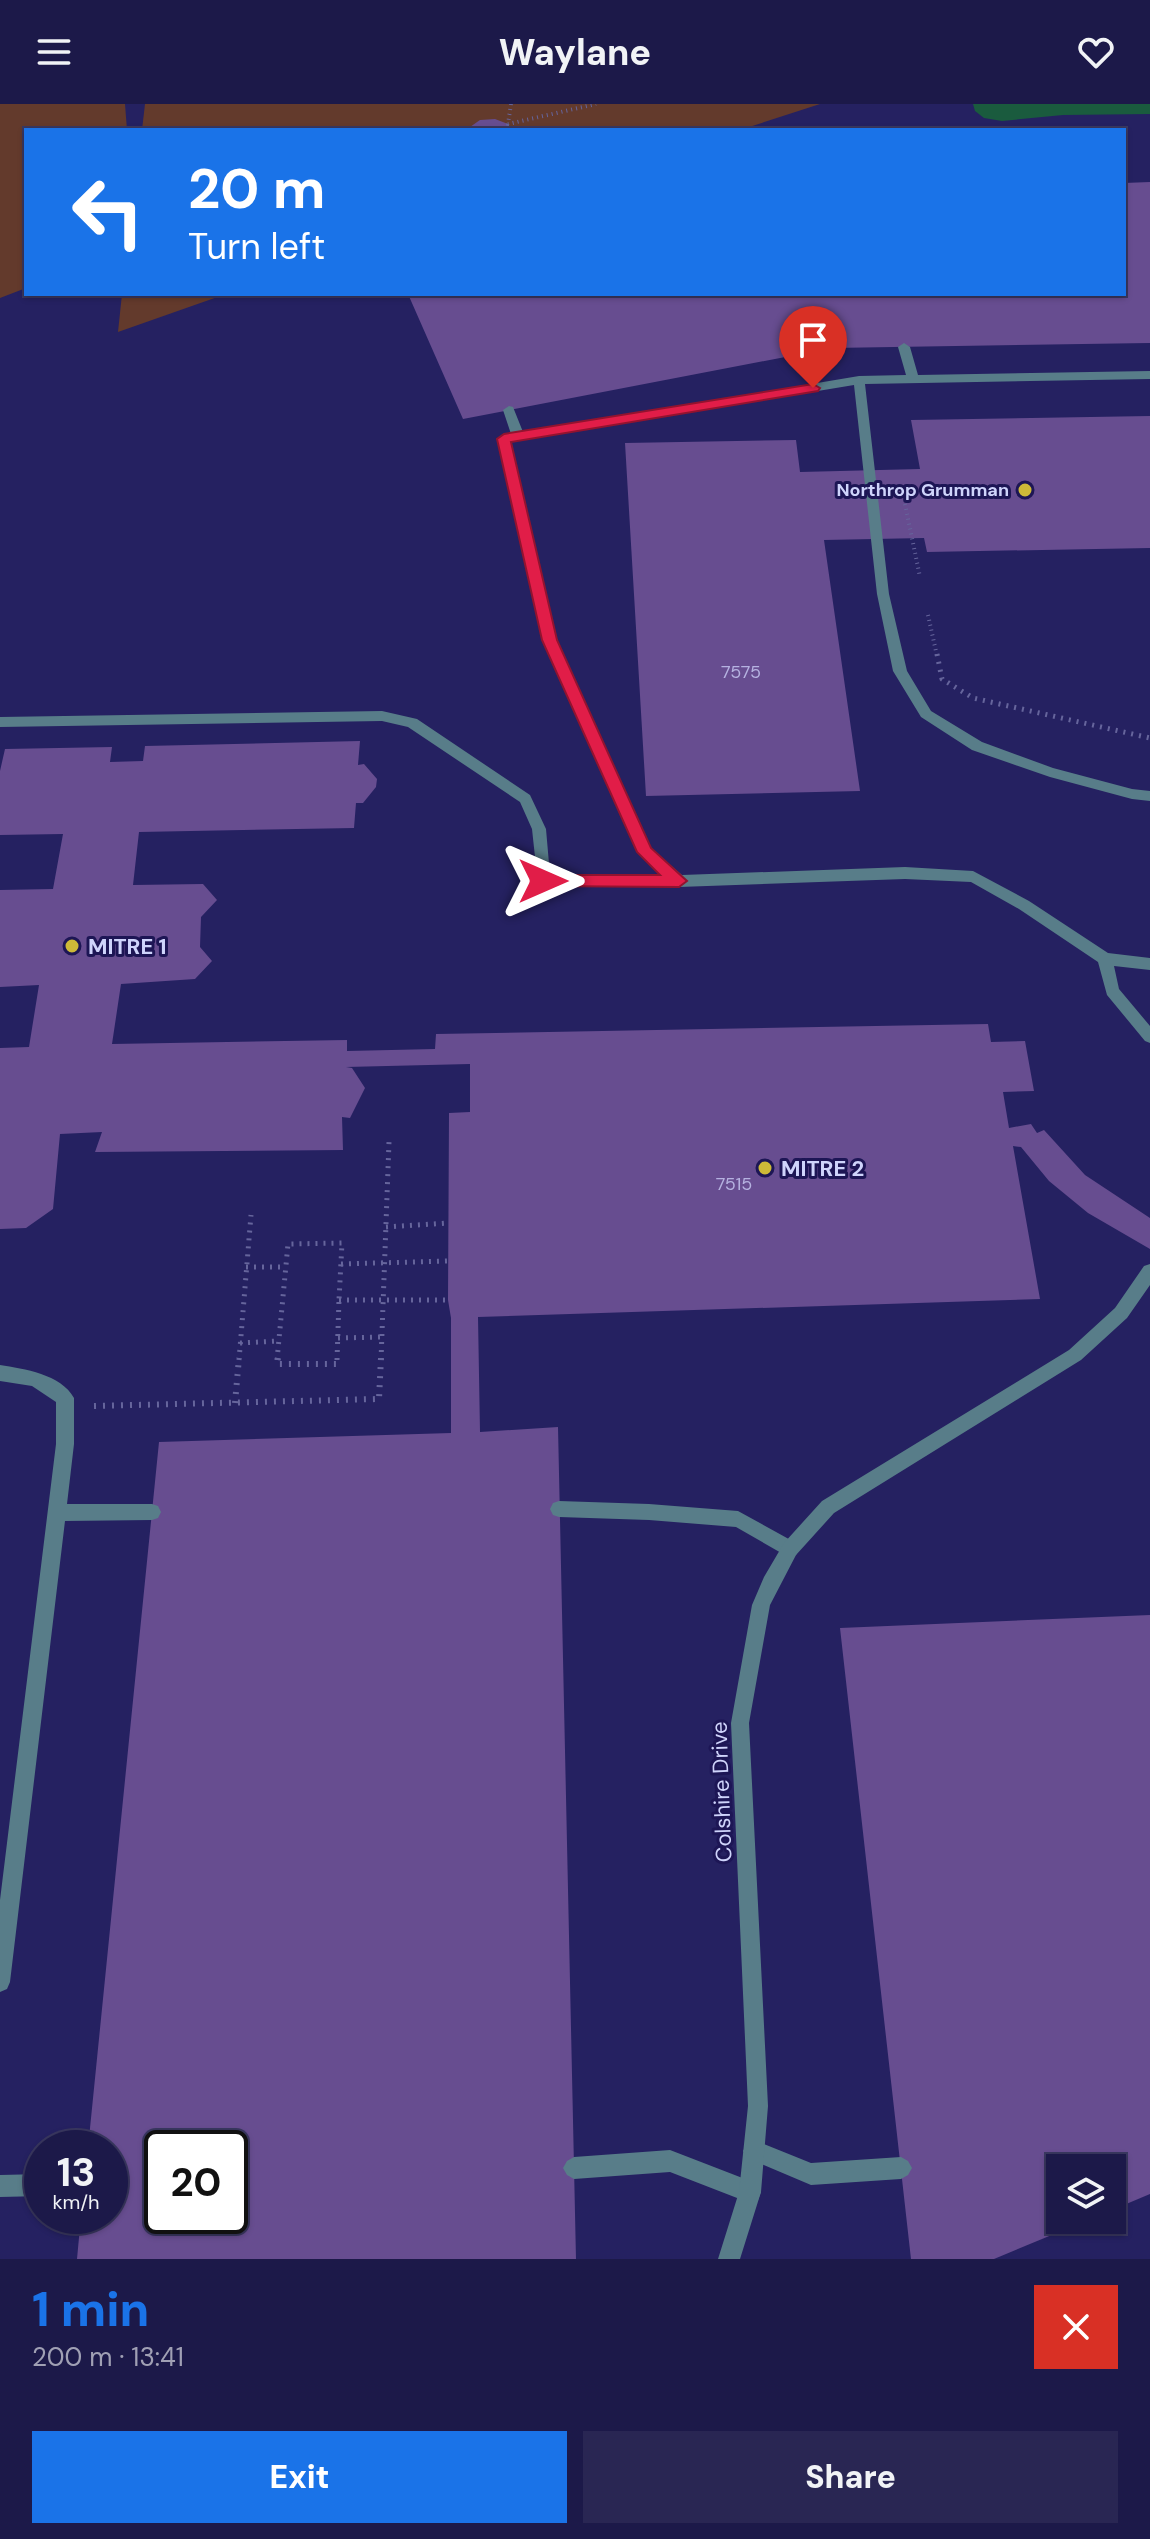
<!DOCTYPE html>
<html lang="en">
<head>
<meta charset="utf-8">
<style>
	:root { --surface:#1c1949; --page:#292653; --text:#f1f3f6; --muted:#a0a0b4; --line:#3a3861; --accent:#1a73e8 }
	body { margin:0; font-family:"DM Sans",sans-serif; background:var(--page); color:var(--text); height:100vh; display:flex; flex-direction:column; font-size:30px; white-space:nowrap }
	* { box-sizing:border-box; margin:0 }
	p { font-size:26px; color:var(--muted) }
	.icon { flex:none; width:44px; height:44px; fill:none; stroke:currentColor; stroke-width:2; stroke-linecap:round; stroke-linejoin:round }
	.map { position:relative; height:2155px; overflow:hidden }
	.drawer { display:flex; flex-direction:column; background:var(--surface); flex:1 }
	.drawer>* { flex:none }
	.banner { position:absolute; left:24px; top:24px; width:1102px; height:168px; border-radius:0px; box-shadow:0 2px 6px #0004,0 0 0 2px var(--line); background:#1a73e8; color:#fff; overflow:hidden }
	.buttons { position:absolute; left:1046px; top:2050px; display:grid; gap:16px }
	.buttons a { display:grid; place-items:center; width:80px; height:80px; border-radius:0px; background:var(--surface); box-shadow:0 2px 6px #0004,0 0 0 2px var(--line); font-size:40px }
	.speed { position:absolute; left:24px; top:2026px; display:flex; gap:16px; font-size:40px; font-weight:700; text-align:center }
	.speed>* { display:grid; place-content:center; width:104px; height:104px; border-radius:50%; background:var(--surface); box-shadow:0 2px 6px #0004,0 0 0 2px var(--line); line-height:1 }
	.speed small { font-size:20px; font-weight:400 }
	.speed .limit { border:4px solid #111; border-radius:12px; background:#fff; color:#111 }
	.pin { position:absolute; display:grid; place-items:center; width:68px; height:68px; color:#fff; margin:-82px -34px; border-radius:50% 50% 50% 0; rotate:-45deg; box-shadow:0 0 8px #0007 }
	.pin .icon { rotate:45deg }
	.me { position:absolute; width:88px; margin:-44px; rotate:90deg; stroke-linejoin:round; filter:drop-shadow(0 0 6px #0008) }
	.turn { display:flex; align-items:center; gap:28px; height:168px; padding:0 32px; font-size:36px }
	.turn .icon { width:104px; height:104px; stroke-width:2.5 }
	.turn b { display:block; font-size:56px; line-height:68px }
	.round { display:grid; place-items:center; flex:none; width:84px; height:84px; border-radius:0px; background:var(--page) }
	.summary { display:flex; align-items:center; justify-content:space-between; height:136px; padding:0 32px }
	h1 { font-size:48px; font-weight:800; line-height:60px; color:var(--accent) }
	.action { display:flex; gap:16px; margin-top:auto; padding:16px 32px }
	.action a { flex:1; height:92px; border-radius:0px; background:var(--accent); color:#fff; font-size:32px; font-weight:800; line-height:92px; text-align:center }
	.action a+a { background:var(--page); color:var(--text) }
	header { display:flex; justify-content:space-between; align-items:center; height:104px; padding:0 32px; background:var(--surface); font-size:36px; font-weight:800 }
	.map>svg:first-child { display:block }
	.green { fill:#633a2c }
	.water { fill:#1a5b3e }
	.building { fill:#674d90; fill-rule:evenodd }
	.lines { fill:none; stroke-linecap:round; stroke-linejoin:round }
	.path-far2 { stroke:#66659c; stroke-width:4; stroke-dasharray:1 4; stroke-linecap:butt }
	.path-far1 { stroke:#66659c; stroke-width:5; stroke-dasharray:2 6; stroke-linecap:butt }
	.path { stroke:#66659c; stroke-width:6; stroke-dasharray:2 7; stroke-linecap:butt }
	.service { fill:#587d89; fill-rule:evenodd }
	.minor { fill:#587d89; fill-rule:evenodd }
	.route { fill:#e11d48; stroke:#92132f; stroke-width:2 }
	.poi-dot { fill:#cdb938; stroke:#1d1655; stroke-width:3 }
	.labels { text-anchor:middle; stroke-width:6; stroke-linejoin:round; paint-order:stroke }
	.far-poi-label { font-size:18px; font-weight:bold; fill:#cfd4fb; stroke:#1d1655; text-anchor:end }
	.number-label { font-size:18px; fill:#b5b2e0 }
	.poi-label { font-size:22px; font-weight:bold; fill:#cfd4fb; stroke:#1d1655; text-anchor:start }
	.street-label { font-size:22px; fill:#cfd4fb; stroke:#1d1655 }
</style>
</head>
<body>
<header><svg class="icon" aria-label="menu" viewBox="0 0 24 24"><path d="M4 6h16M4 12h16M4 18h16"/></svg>Waylane<svg class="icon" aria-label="heart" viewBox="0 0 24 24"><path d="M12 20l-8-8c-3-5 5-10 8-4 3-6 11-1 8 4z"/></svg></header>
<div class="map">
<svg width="1150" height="2155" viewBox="0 0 1150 2155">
	<rect width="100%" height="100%" fill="#252161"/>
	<g class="green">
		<path d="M0,0H125L127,26H26V184L0,194Z"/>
		<path d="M145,0H820L740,26H142Z"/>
		<path d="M122,190H226L118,228Z"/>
	</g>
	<path class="water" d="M973,0H1150V10L1063,11L1002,17L984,14L975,7Z"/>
	<g class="building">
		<path d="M495,15L508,20L510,26H471L470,23L480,16Z"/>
		<path d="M1150,78V239L832,244L463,315L408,190H1124V79Z"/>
		<path d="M1150,312V444L927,448L924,434L824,436L860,687L646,692L625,339L796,336L800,368L920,365L911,316Z"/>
		<path d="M360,637L358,661L364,660L377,675L376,683L363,699H356L354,724L139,728L133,781L203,780L217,796L201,813L200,843L212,857L195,875L121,880L112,940L347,936V947L435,945L436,930L988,920L991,938L1025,937L1034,987L1003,988L1009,1024L1031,1020L1037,1029L1044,1026L1085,1071L1150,1114V1145L1088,1109L1049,1077L1021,1043L1013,1042L1040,1195L478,1213L480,1328L558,1323L576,2155H77L81,2112H110V2044H88L159,1338L451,1329V1214L448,1196L449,1009L470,1008V960L346,963L352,964L365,984L350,1014L342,1013L343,1046L95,1048L102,1028L60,1030L53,1105L26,1124L0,1125V944L29,943L39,881L0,883V786L53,785L63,730L0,731V667L5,645L112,643L110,658L143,657L145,642ZM162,2044H230V2112H162Z"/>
		<path d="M1150,1511V2090L1112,2106V2064H1060V2116H1088L994,2155H911L840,1524Z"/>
	</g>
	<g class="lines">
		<g class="path-far2">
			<path d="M511,0L508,20L596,0"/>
			<path d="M905,400L920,473"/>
			<path d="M928,511L937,552"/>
		</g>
		<g class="path-far1">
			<path d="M937,550L942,575L973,594L1150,634"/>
			<path d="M386,1123L449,1119"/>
			<path d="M341,1160L448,1157"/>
			<path d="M246,1163H286"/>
			<path d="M339,1196H448"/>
			<path d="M338,1234L381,1233"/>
			<path d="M240,1239L279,1237"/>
			<path d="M239,1256L251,1111"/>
			<path d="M277,1256L288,1140L342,1139L339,1196"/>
			<path d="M337,1256L339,1196"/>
			<path d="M381,1256L389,1038"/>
		</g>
		<g class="path">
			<path d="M278,1254L277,1260H337V1254"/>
			<path d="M235,1299L239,1254"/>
			<path d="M94,1302L379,1295L381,1254"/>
		</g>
		<g class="service">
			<path d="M904,239L910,243L918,271L1150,267V275L865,280L889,490L907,567L931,607L982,638L1053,664L1132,685L1150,687V697L1132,695L1050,673L972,646L921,613L893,567L877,490L854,281L511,338L557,536L651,745L682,771L905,763L973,767L1029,797L1108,849L1150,854V866L1114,862L1119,885L1150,922V939L1145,937L1107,891L1098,858L1019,805L971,778L905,775L679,783L538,781L532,725L520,698L408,623L382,617L0,623V613L382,607L417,615L530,691L546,725L550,771H663L638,748L543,536L498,335L511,330L503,306L509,302L513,303L523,328L859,272L906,271L898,243Z"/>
			<path d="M0,1261C24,1265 61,1270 74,1294V1340L67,1400H152L158,1402L161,1408L158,1414L152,1416L65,1417L10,1878L7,1885L0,1888V1796L56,1340V1298L32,1282L0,1277Z"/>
			<path d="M559,1397L649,1400L738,1407L796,1439L799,1445L796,1451L790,1454L736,1423L649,1416L559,1413L553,1411L550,1405L553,1399Z"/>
			<path d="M754,2036L811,2059L901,2053L908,2057L912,2064L908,2071L901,2075L811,2081L747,2054L743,2047L747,2040Z"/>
			<path d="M670,2046L758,2080L761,2088L758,2096L750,2099L670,2068L574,2075L567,2071L563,2064L567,2057L574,2053Z"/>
			<path d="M42,2070V2092L0,2093V2071Z"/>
		</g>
		<path class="minor" d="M1150,1160V1181L1127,1214L1081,1256L834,1409L796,1451L770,1501L749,1619L768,2002L761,2088L740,2155H718L739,2088L748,2002L731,1619L752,1501L764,1473L784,1439L822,1397L1069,1246L1115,1204L1144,1162Z"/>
	</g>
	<path class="route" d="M813,280L820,284L818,287L511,338L557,536L651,744L687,777L679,783L537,782L534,777L537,773L543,771H660L637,748L542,536L497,335L504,330Z"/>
	<g class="poi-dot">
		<circle cx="1025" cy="386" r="8"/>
		<circle cx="72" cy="842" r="8"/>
		<circle cx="765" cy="1064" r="8"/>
	</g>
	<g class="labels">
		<g class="far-poi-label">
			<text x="1009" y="392">Northrop Grumman</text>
		</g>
		<g class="number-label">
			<text x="741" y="574">7575</text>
			<text x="734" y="1086">7515</text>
		</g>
		<g class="poi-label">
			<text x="88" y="850">MITRE 1</text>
			<text x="781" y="1072">MITRE 2</text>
		</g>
		<g class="street-label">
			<text transform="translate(721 1688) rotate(-92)" y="8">Colshire Drive</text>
		</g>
	</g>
</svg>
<div class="buttons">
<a><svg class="icon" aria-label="layers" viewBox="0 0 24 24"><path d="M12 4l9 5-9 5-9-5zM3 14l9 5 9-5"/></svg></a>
</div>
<div class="speed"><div>13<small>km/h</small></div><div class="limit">20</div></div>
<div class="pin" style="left:813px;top:284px;background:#d93025"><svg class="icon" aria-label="arrive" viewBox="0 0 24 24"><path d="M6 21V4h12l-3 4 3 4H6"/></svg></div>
<svg class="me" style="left:543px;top:777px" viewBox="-20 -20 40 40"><path d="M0-17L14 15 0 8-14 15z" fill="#e11d48" stroke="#fff" stroke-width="4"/></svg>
<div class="banner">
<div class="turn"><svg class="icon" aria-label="left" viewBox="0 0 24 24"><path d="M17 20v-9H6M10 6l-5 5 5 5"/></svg><div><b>20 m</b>Turn left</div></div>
</div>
</div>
<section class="drawer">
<div class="summary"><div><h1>1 min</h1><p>200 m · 13:41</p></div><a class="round" style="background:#d93025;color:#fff"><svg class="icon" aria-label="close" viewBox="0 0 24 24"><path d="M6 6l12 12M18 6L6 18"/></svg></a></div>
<div class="action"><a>Exit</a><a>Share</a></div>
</section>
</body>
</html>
